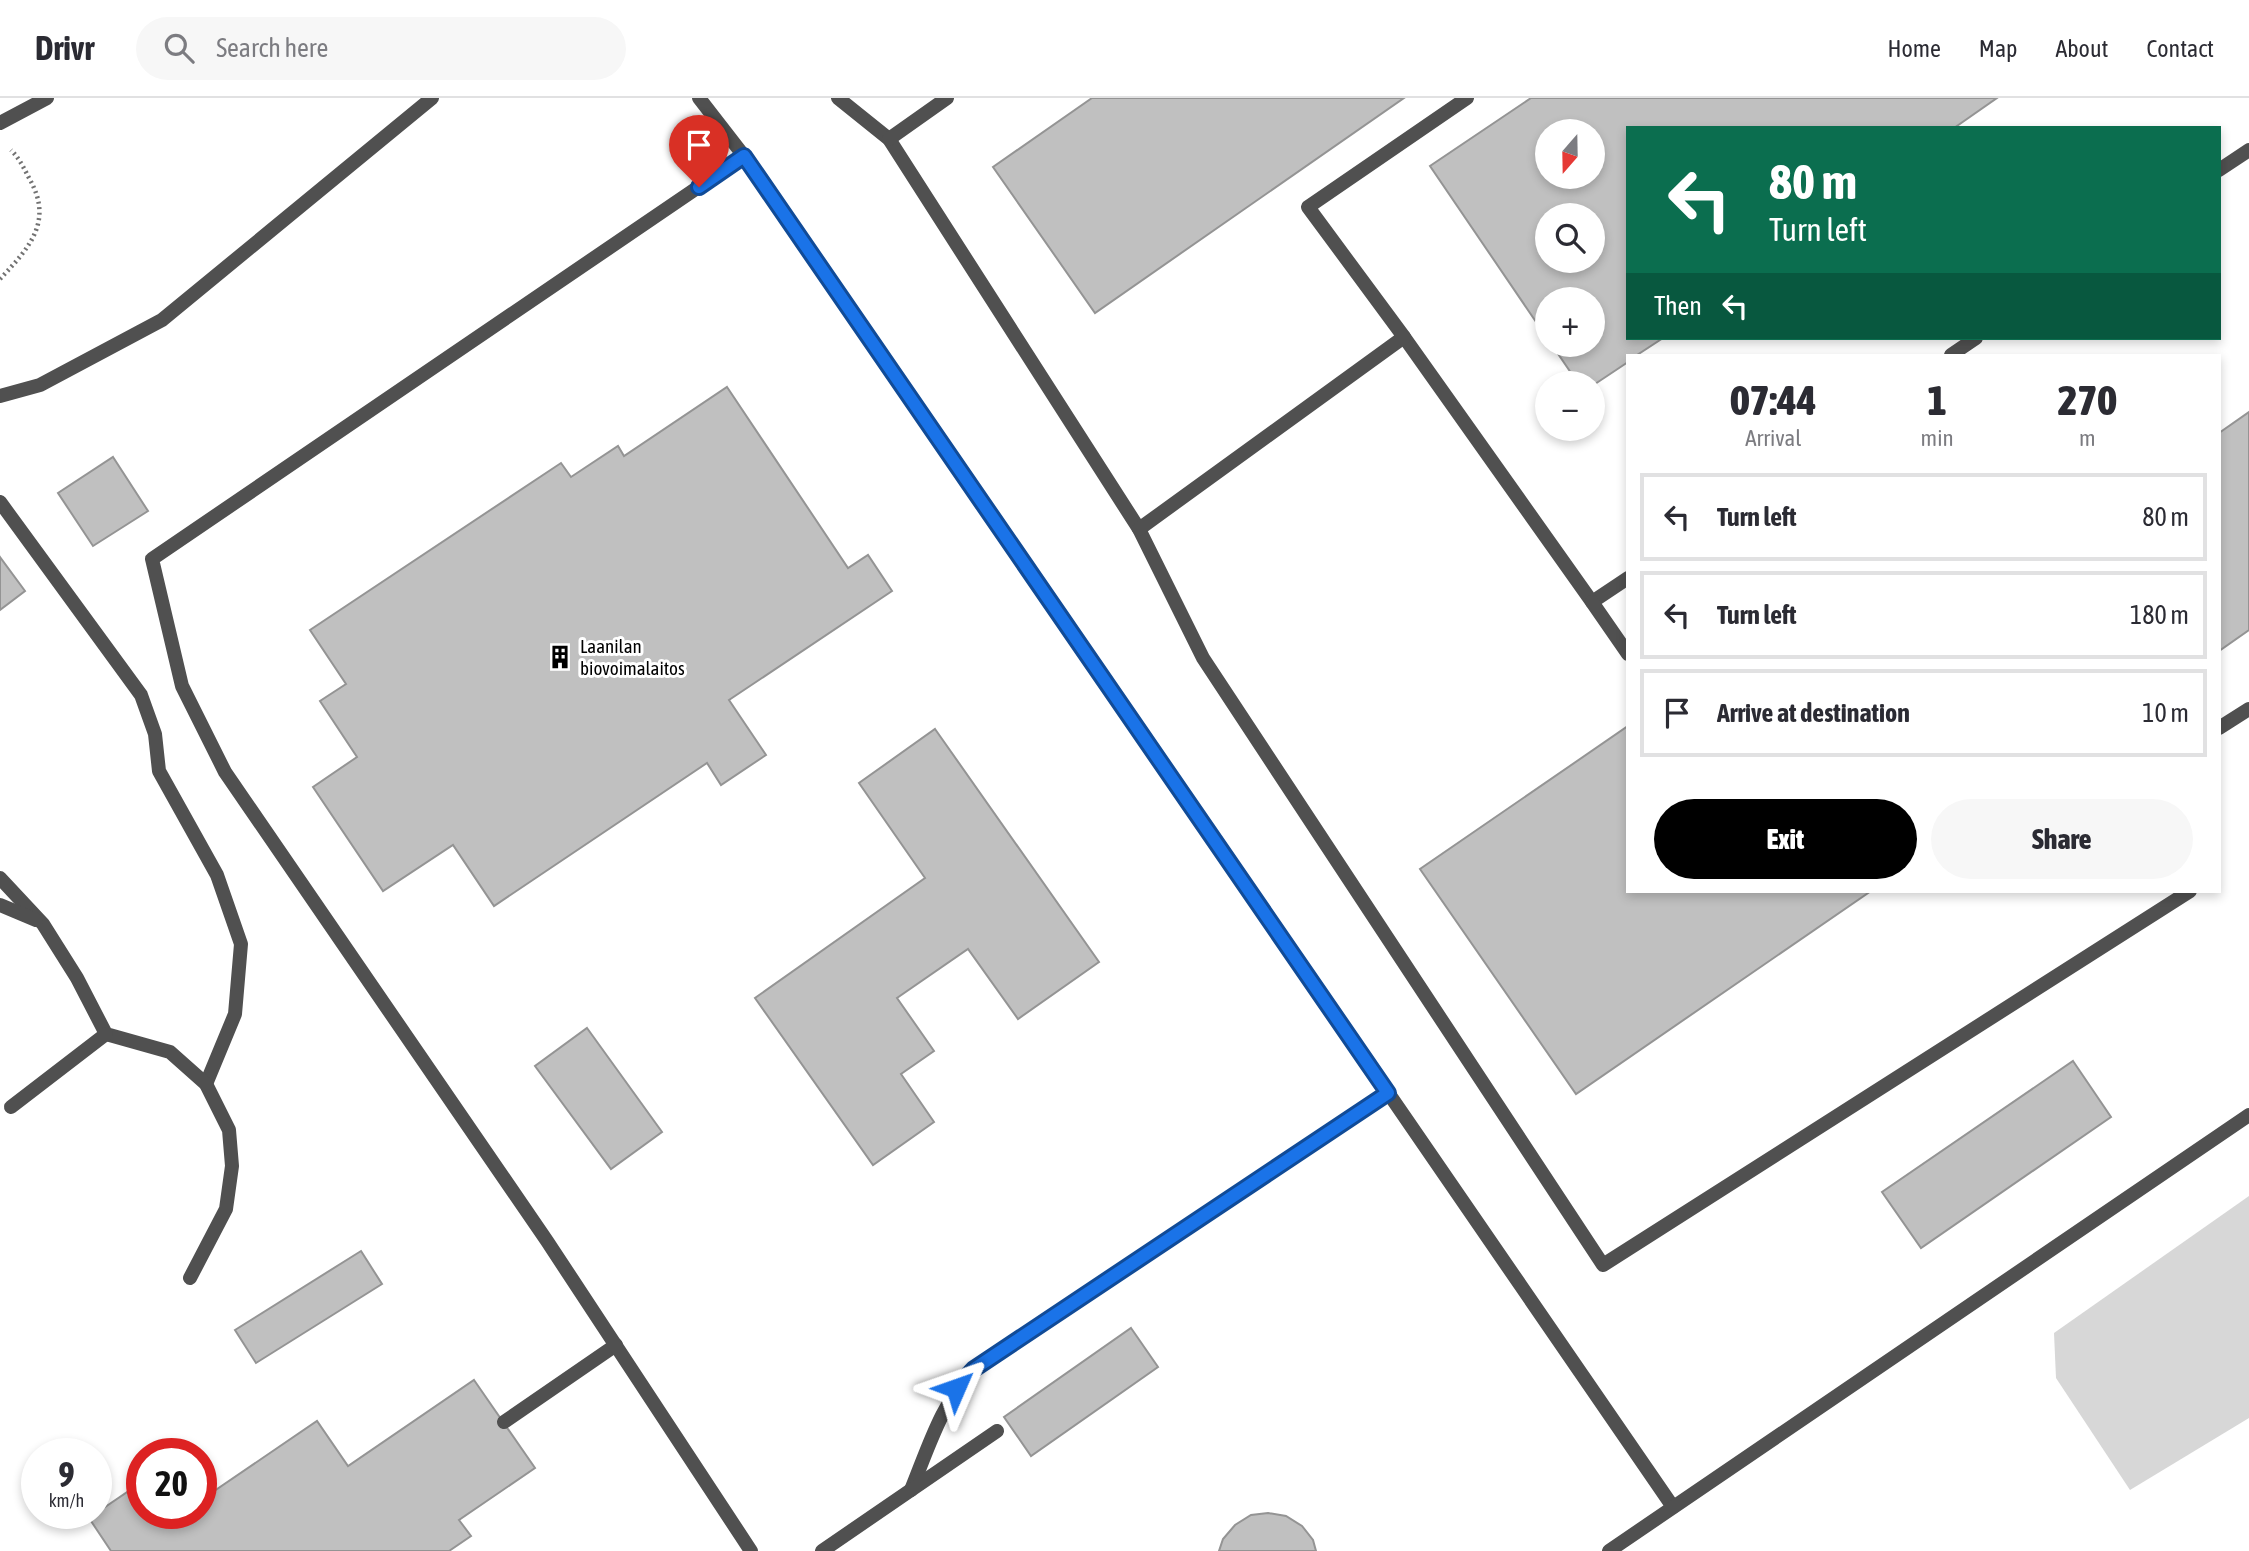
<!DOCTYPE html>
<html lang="en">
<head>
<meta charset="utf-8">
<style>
	:root { --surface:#fff; --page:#f7f7f7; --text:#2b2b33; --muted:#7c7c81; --line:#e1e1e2; --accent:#000 }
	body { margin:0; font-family:"Asap Condensed",sans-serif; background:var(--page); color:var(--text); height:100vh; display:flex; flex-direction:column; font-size:26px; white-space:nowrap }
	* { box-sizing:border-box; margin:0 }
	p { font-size:23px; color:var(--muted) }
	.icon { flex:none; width:38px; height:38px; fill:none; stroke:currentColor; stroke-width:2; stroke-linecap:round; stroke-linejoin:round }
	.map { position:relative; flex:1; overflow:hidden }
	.details { position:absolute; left:1626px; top:256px; width:595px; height:539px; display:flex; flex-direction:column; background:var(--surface); border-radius:0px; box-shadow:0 4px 10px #0003 }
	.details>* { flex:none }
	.hud { position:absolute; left:1626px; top:28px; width:595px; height:214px; border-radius:0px; box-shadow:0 4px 10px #0003; background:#0b6e4f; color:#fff; overflow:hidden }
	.needle { width:46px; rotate:200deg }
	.tools { position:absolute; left:1535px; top:21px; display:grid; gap:14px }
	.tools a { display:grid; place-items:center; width:70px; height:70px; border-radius:50%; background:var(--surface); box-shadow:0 4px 10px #0003; font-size:35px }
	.speed { position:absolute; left:21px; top:1340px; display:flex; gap:14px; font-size:35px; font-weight:700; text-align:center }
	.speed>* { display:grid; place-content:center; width:91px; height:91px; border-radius:50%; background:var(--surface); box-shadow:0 4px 10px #0003; line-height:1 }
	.speed small { font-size:18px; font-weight:400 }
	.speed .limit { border:10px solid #d22; background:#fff; color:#111 }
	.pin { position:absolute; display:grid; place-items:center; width:60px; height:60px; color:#fff; margin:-72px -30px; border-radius:50% 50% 50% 0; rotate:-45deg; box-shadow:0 0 7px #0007 }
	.pin .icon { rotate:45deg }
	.me { position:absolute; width:77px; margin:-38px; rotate:47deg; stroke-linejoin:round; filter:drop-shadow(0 0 5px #0008) }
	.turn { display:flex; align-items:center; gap:24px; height:147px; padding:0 28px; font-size:32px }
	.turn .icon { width:91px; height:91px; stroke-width:2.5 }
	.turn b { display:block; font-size:49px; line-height:60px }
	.then { display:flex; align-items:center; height:66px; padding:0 28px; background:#0003; gap:14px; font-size:26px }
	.eta { display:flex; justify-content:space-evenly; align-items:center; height:119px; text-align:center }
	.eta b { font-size:42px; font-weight:800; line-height:49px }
	.action { display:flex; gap:14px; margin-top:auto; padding:14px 28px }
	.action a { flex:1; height:80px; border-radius:42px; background:var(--accent); color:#fff; font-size:28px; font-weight:800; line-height:80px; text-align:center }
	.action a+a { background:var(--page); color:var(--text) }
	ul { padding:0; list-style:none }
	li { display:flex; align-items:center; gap:21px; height:88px; margin:0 14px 10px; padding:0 14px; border:4px solid var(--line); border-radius:0px }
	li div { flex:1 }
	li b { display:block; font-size:26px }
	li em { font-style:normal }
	header { display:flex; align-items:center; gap:42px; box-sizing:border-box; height:98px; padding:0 35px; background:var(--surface); border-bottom:2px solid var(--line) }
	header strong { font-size:33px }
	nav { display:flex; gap:38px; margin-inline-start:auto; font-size:24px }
	.search { width:490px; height:63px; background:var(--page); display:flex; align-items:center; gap:18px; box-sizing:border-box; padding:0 24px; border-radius:38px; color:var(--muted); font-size:26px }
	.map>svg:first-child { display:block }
	.green { fill:#d7d7d7 }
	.building { fill:#c0c0c0; stroke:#949494; stroke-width:2; fill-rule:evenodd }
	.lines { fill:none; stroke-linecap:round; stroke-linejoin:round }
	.path { stroke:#727272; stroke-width:4.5; stroke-dasharray:2 3.5; stroke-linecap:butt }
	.service { stroke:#505050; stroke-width:14 }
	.route-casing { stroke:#114b97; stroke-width:18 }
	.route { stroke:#1a73e8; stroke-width:12 }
	.labels { text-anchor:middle; stroke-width:6; stroke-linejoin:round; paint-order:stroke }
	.poi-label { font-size:19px; fill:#000; stroke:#fff; text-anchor:start }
</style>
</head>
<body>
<header>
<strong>Drivr</strong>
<div class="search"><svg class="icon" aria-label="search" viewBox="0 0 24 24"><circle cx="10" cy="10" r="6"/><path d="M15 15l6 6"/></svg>Search here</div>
<nav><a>Home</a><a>Map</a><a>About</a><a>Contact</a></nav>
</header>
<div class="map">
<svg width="2249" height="1453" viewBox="0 0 2249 1453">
	<rect width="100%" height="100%" fill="#fff"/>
	<path class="green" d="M2249,1098V1320L2130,1392L2056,1280L2054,1235Z"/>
	<g class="building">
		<path d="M1092,0H1404L1095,215L993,69Z"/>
		<path d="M1531,0H1997L1954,30H1628V240H1663L1637,257H1628V264L1592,288L1578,285L1552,247H1592V201H1547V240L1430,68ZM1547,33H1592V79H1547ZM1547,117H1592V163H1547Z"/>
		<path d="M727,289L848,470L868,457L892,493L729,602L766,657L721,687L707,665L494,808L453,747L383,793L313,689L357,659L320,603L346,586L310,532L561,365L571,379L618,348L624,358Z"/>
		<path d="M2249,314V532L2219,553V335Z"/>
		<path d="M113,359L148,413L93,448L58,395Z"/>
		<path d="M0,459L25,493L0,512Z"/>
		<path d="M1628,628V793H1871L1576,996L1420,771Z"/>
		<path d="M935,631L1099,864L1018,921L968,851L897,900L934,953L901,976L934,1024L873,1067L755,900L925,780L859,685Z"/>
		<path d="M587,930L662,1034L611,1071L535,968Z"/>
		<path d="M2073,963L2111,1019L1921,1150L1882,1094Z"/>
		<path d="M361,1153L382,1186L256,1265L235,1232Z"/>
		<path d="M1131,1230L1158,1269L1031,1358L1004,1319Z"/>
		<path d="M474,1282L535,1370L459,1422L471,1438L449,1453H111L89,1420L142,1384V1416H201V1402L317,1323L348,1368Z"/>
		<path d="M1268,1415L1286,1418L1302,1428L1313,1442L1316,1453H1219L1223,1441L1235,1427L1251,1417Z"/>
	</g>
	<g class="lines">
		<path class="path" d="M0,181C30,149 54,123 29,80C24,70 19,60 11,52"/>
		<g class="service">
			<path d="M699,0L744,58"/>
			<path d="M838,0L889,41L1139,431L1203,560L1603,1167L2190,793"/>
			<path d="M0,25L47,0"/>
			<path d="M889,41L947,0"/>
			<path d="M2219,72L2249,52"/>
			<path d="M1404,239L1592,504L1628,480"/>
			<path d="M1951,257L1976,240"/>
			<path d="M0,298L40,287L162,222L432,0"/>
			<path d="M0,404L141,597L155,636L159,673L217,777L241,846L235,916L206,986"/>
			<path d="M1139,431L1404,239L1308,109L1467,0"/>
			<path d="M1592,504L1628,556"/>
			<path d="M2219,630L2249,611"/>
			<path d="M0,780L43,826L77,880L106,936L170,954L206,986L229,1032L232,1068L226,1111L190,1180"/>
			<path d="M0,807L36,822"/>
			<path d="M11,1009L106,936"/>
			<path d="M504,1324L616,1247"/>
			<path d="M911,1392C929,1348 941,1306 974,1271L1388,995"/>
			<path d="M751,1453L547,1143L225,674L182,588L152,461L744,58L1673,1409"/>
			<path d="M822,1453L997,1333"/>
			<path d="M1609,1453L2249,1017"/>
		</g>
	</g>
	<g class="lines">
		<g class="route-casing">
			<path id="route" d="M699,89L744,58L1388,995L974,1271L956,1290"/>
		</g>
		<use href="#route" class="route"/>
	</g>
	<defs>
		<g id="building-bare" transform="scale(1.89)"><path d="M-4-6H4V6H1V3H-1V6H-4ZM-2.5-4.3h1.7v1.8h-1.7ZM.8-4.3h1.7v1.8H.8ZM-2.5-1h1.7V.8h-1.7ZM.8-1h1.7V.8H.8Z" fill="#000" stroke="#fff" stroke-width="2.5" paint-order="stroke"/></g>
	</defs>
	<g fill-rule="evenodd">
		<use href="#building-bare" x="560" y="559"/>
	</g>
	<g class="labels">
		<g class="poi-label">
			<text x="580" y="555">Laanilan<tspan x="580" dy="22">biovoimalaitos</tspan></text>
		</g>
	</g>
</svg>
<div class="tools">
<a><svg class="needle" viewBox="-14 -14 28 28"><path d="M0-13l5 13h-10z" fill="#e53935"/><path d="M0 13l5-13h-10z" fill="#7c7c81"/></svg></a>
<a><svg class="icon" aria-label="search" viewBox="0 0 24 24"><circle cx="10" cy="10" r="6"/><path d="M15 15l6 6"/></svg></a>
<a>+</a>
<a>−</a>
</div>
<div class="speed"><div>9<small>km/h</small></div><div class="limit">20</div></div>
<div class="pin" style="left:699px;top:89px;background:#d93025"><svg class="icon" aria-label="arrive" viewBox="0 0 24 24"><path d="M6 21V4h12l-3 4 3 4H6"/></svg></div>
<svg class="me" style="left:956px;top:1290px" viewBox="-20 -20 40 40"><path d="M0-17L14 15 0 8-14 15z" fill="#1a73e8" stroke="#fff" stroke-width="4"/></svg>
<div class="hud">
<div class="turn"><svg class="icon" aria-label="left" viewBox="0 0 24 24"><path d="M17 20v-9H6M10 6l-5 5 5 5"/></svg><div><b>80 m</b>Turn left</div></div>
<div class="then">Then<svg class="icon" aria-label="left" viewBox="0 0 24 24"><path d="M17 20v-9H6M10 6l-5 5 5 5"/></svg></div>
</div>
<section class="details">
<div class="eta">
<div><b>07:44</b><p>Arrival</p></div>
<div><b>1</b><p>min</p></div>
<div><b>270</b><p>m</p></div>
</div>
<ul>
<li><svg class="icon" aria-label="left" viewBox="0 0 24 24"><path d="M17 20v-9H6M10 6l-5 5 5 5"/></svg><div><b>Turn left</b></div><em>80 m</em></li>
<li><svg class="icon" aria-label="left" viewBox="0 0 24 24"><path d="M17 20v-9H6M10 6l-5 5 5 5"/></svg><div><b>Turn left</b></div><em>180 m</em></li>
<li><svg class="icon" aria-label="arrive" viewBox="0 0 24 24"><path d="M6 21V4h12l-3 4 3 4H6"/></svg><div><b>Arrive at destination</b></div><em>10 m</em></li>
</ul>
<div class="action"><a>Exit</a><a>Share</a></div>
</section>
</div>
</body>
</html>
